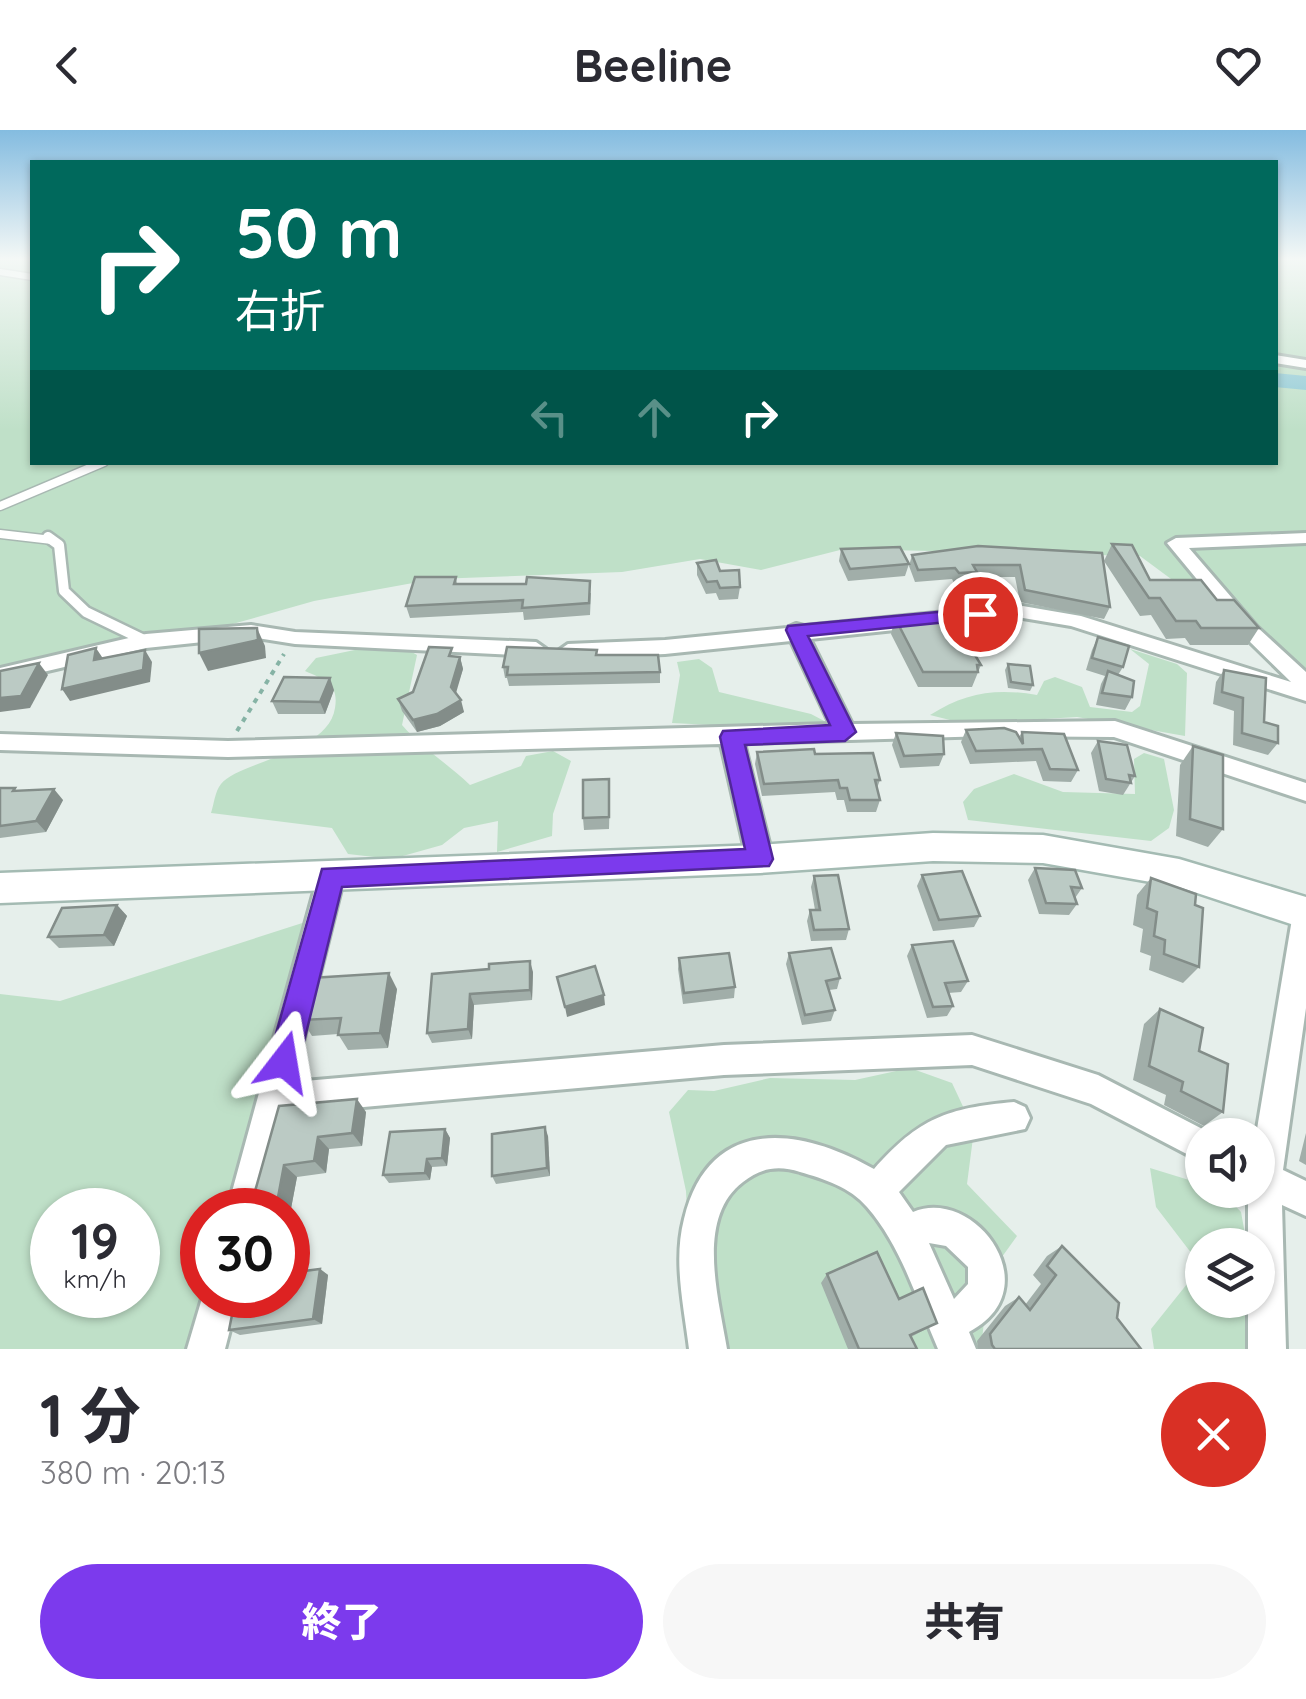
<!DOCTYPE html>
<html lang="ja">
<head>
<meta charset="utf-8">
<style>
	:root { --surface:#fff; --page:#f7f7f7; --text:#2b2b33; --muted:#7c7c81; --accent:#7c3aed }
	body { margin:0; font-family:Quicksand,"Noto Sans JP",sans-serif; background:var(--page); color:var(--text); height:100vh; display:flex; flex-direction:column; font-size:38px; white-space:nowrap }
	* { box-sizing:border-box; margin:0 }
	p { font-size:32px; color:var(--muted) }
	.icon { flex:none; width:55px; height:55px; fill:none; stroke:currentColor; stroke-width:2; stroke-linecap:round; stroke-linejoin:round }
	.map { position:relative; height:1219px; overflow:hidden }
	.side { display:flex; flex-direction:column; background:var(--surface); flex:1 }
	.side>* { flex:none }
	.top-card { position:absolute; left:30px; top:30px; width:1248px; height:305px; border-radius:0px; box-shadow:0 2px 8px #0004; background:#00695c; color:#fff; overflow:hidden }
	.buttons { position:absolute; left:1185px; top:988px; display:grid; gap:20px }
	.buttons a { display:grid; place-items:center; width:90px; height:90px; border-radius:50%; background:var(--surface); box-shadow:0 2px 8px #0004; font-size:50px }
	.speed { position:absolute; left:30px; top:1058px; display:flex; gap:20px; font-size:50px; font-weight:700; text-align:center }
	.speed>* { display:grid; place-content:center; width:130px; height:130px; border-radius:50%; background:var(--surface); box-shadow:0 2px 8px #0004; line-height:1 }
	.speed small { font-size:25px; font-weight:400 }
	.speed .limit { border:15px solid #d22; background:#fff; color:#111 }
	.pin { position:absolute; display:grid; place-items:center; width:85px; height:85px; color:#fff; margin:-42px; border:5px solid #fff; border-radius:50%; box-shadow:0 2px 10px #0007 }
	.me { position:absolute; width:110px; margin:-55px; rotate:14deg; stroke-linejoin:round; filter:drop-shadow(0 0 8px #0008) }
	.turn { display:flex; align-items:center; gap:35px; height:210px; padding:0 40px; font-size:45px }
	.turn .icon { width:130px; height:130px; stroke-width:2.5 }
	.turn b { display:block; font-size:70px; line-height:85px }
	.lanes { display:flex; align-items:center; height:95px; padding:0 40px; background:#0003; justify-content:center; gap:50px; direction:ltr }
	.lanes .off { opacity:.35 }
	.round { display:grid; place-items:center; flex:none; width:105px; height:105px; border-radius:52px; background:var(--page) }
	.headline { display:flex; align-items:center; justify-content:space-between; height:170px; padding:0 40px }
	h1 { font-size:60px; font-weight:800; line-height:75px }
	.action { display:flex; gap:20px; margin-top:auto; padding:20px 40px }
	.action a { flex:1; height:115px; border-radius:60px; background:var(--accent); color:#fff; font-size:40px; font-weight:800; line-height:115px; text-align:center }
	.action a+a { background:var(--page); color:var(--text) }
	header { display:flex; justify-content:space-between; align-items:center; height:130px; padding:0 40px; background:var(--surface); font-size:45px; font-weight:800 }
	.map>svg:first-child { display:block }
	.green { fill:#bfe0c8; fill-rule:evenodd }
	.lines { fill:none; stroke-linecap:round; stroke-linejoin:round }
	.river { fill:#8ec9d4; fill-rule:evenodd }
	.lane-far2-casing { stroke:#a8b8b2; stroke-width:9 }
	.lane-far1-casing { stroke:#a8b8b2; stroke-width:11 }
	.lane-casing { stroke:#a8b8b2; stroke-width:15 }
	.street-casing { stroke:#a8b8b2; stroke-width:6 }
	.secondary-casing { stroke:#a4bbb3; stroke-width:5 }
	.path { stroke:#86b3a5; stroke-width:4; stroke-dasharray:5 6; stroke-linecap:butt }
	.lane-far2 { stroke:#fff; stroke-width:6 }
	.lane-far1 { stroke:#fff; stroke-width:8 }
	.lane { stroke:#fff; stroke-width:10 }
	.street { fill:#fff; fill-rule:evenodd }
	.secondary { fill:#fff; fill-rule:evenodd }
	.wall { fill:#a1aea9 }
	.shaded-wall { fill:#838d89 }
	.building { fill:#bbcac4; stroke:#838d89; stroke-width:2.5 }
	.route { fill:#7c3aed; stroke:#51269a; stroke-width:2.5 }
</style>
</head>
<body>
<header><svg class="icon" aria-label="back" viewBox="0 0 24 24"><path d="M15 5l-7 7 7 7"/></svg>Beeline<svg class="icon" aria-label="heart" viewBox="0 0 24 24"><path d="M12 20l-8-8c-3-5 5-10 8-4 3-6 11-1 8 4z"/></svg></header>
<div class="map">
<svg width="1306" height="1219" viewBox="0 0 1306 1219">
	<rect width="100%" height="100%" fill="#e6efeb"/>
	<g class="green">
		<path d="M0,129H32V332H1275V129H1306V549L1140,426L844,419L761,440L700,429L622,442L435,449L314,471L229,495L130,503L134,514L41,527L0,541Z"/>
		<path d="M374,516L405,518L417,525L402,595C423,619 447,633 470,655L521,636L526,626L553,621L571,631L553,684L552,706L497,722L498,691L464,698L442,715L392,729L348,724L332,698L211,683C214,674 215,661 221,654C239,631 328,624 335,578C339,553 325,550 305,541L316,528Z"/>
		<path d="M1130,519L1177,534L1187,543L1185,606L1077,587L966,594L930,585C966,562 996,558 1037,565L1044,551L1055,547L1082,557L1090,577L1132,582L1140,576L1149,534Z"/>
		<path d="M699,529L712,538L719,562L811,584L828,593L823,601L672,593L680,545L677,532Z"/>
		<path d="M1144,623L1164,629L1174,680L1169,698L1151,711L968,690L963,672L974,659L1014,644L1063,662L1135,664L1134,629Z"/>
		<path d="M321,787L255,1080H202V1165H236L224,1219H0V864L60,871ZM52,1080H138V1165H52Z"/>
		<path d="M910,938L952,953L974,1000L967,1054L1017,1106L989,1145L981,1219H694L686,1061L669,982L688,960L714,961L770,948L855,950Z"/>
		<path d="M1150,1038L1202,1054V1060L1222,1062L1241,1082L1247,1115H1202V1170H1248L1250,1219H1154L1151,1199L1195,1144L1192,1124L1156,1077Z"/>
	</g>
	<g class="lines">
		<path class="river" d="M1275,243L1306,246V260L1275,257Z"/>
		<g class="lane-far2-casing">
			<path id="lane-far2" d="M0,142L32,147"/>
		</g>
		<g class="lane-far1-casing">
			<g id="lane-far1">
				<path d="M0,376L104,332"/>
				<path d="M0,404L52,410"/>
			</g>
		</g>
		<g class="lane-casing">
			<path id="lane" d="M48,407L59,415L64,461L86,482L146,511"/>
		</g>
		<g class="street-casing">
			<g id="street">
				<path d="M1275,225L1306,230V238L1275,233Z"/>
				<path d="M1306,403V413L1189,418L1257,497L1306,542V571L1071,496L1017,487L810,509L852,594L1115,591L1306,653V671L1114,607L990,606L744,613L773,729L769,736L760,740L751,736L747,729L721,614L228,627L0,620V604L228,611L830,594L791,511L665,524L568,528L558,521L568,514L665,510L787,498L796,494L804,496L1017,475L1081,486L1291,552L1243,505L1167,413L1176,408Z"/>
				<path d="M251,495L295,502L536,512L546,519L536,526L295,514L251,507L146,518L0,552V538L146,504Z"/>
				<path d="M331,736L340,739L344,747L293,952L724,915L972,905L1098,945L1214,1005H1202V1032L1091,974L972,935L724,945L285,984L261,1080H227L318,747L322,739Z"/>
				<path d="M1306,771V878L1283,1040L1306,1051V1086L1282,1075L1286,1219H1248V1170H1258V1115H1248V1060H1258L1256,1005L1293,783L1296,775Z"/>
				<path d="M1014,972L1025,977L1030,988L1025,999L946,1015L899,1062L913,1082C975,1056 1051,1159 969,1202L976,1219H938C917,1171 902,1117 867,1077C850,1057 824,1049 800,1042C778,1035 761,1038 743,1052C695,1088 719,1169 727,1219H689C684,1177 673,1131 684,1089C709,985 799,996 874,1039C919,988 947,978 1014,972ZM929,1113L946,1116L968,1137V1154L954,1169Z"/>
				<path d="M203,1165H239L225,1219H187Z"/>
			</g>
		</g>
		<g class="secondary-casing">
			<path id="secondary" d="M933,703L1043,705L1179,729L1306,767V799L1179,757L1043,733L933,731L760,743L0,773V743L760,715Z"/>
		</g>
		<path class="path" d="M237,601L284,524"/>
		<use href="#lane-far2" class="lane-far2"/>
		<use href="#lane-far1" class="lane-far1"/>
		<use href="#lane" class="lane"/>
		<use href="#street" class="street"/>
		<use href="#secondary" class="secondary"/>
	</g>
	<g class="wall">
		<path d="M1112,414L1150,450L1217,470L1259,498L1248,515H1190L1185,508L1166,509L1151,485L1140,486L1104,431Z"/>
		<path d="M978,416L1110,477L1104,489L1020,472L1015,447H976L973,454L955,455L952,449L915,452L909,436L912,425Z"/>
		<path d="M841,419L909,434L905,446L848,451L839,431Z"/>
		<path d="M697,433L720,441L740,457L738,469L719,470L716,463L706,464L697,445Z"/>
		<path d="M456,447L457,454L591,463L590,485L524,490L523,482L410,488L406,476Z"/>
		<path d="M895,488L981,508L976,524H974L981,535L972,557H918L891,504Z"/>
		<path d="M1098,507L1123,537L1118,545L1132,567L1125,580L1096,575L1101,554L1105,546L1086,540L1092,520Z"/>
		<path d="M597,525L660,542V553L509,556L507,548H505L503,537Z"/>
		<path d="M454,527H460L463,539L455,563L464,582L440,596L417,602L402,581L398,569L413,562Z"/>
		<path d="M1008,534L1033,555L1030,561L1008,558L1005,540Z"/>
		<path d="M1224,540L1264,592L1278,613L1268,625L1233,615L1234,581L1213,574L1216,552Z"/>
		<path d="M334,560L325,584H278L272,571Z"/>
		<path d="M966,600L1019,607L1022,602L1078,640L1071,652L1043,651L1036,631L970,634L961,612Z"/>
		<path d="M896,603L944,624L939,636L900,638L892,615Z"/>
		<path d="M1098,611L1135,646L1123,665L1099,661L1091,623Z"/>
		<path d="M1193,616L1223,699L1208,717L1176,706L1180,635Z"/>
		<path d="M757,622L815,624L880,650L877,658L880,670L876,682H847L844,670H837L835,662L762,666L755,634Z"/>
		<path d="M0,658L18,661L63,670L46,702L0,708Z"/>
		<path d="M610,661L609,699L584,700L583,688Z"/>
		<path d="M1035,738L1082,758L1075,768L1077,774L1069,785L1039,784L1028,750Z"/>
		<path d="M922,745L980,786L974,797L933,801L917,756Z"/>
		<path d="M814,746L849,799L846,810L811,811L807,791L810,780H815L811,757Z"/>
		<path d="M1151,748L1195,775L1199,837L1183,853L1149,840L1151,826L1140,822L1143,799L1133,795L1137,765Z"/>
		<path d="M117,775L127,786L114,816L59,818L48,807Z"/>
		<path d="M912,815L968,851L961,862L948,863L953,876L947,886L927,888L907,826Z"/>
		<path d="M789,823L840,848L837,859L829,860L835,880L831,891L802,895L786,834Z"/>
		<path d="M679,828L735,857L734,868L683,874L678,839Z"/>
		<path d="M533,842L532,870L474,875L472,909L432,913L427,903L432,844Z"/>
		<path d="M397,859L388,918L348,920L338,904L312,906L302,890Z"/>
		<path d="M1160,879L1199,921L1223,982L1204,996L1164,975L1166,965L1133,950L1144,894Z"/>
		<path d="M279,976L366,982L362,1016L329,1019L326,1043L297,1047L289,1089H288V1080H251Z"/>
		<path d="M445,999L450,1008L447,1036L432,1037L430,1050L389,1053L383,1045Z"/>
		<path d="M1306,1003V1035L1299,1031Z"/>
		<path d="M548,1006L550,1046L496,1054L492,1046Z"/>
		<path d="M1062,1116L1141,1219H978L977,1211L1005,1176L1019,1167L1025,1175L1041,1154L1033,1145L1047,1126Z"/>
		<path d="M320,1139L328,1145L322,1194L240,1205L229,1200Z"/>
		<path d="M827,1144L899,1169L937,1193L911,1207L917,1219H848L821,1153Z"/>
	</g>
	<g class="shaded-wall">
		<path d="M257,498L265,516L266,528L208,541L199,523Z"/>
		<path d="M96,518L104,530H94Z"/>
		<path d="M145,520L152,532L150,552L70,571L62,559Z"/>
		<path d="M460,527L463,539L454,570L451,557Z"/>
		<path d="M39,533L48,545L30,578L0,582V568Z"/>
		<path d="M330,548L334,560L325,584L320,572Z"/>
		<path d="M461,570L464,582L440,596L417,602L413,590Z"/>
		<path d="M54,659L63,670L46,702L36,691Z"/>
		<path d="M117,775L127,786L114,816L104,805Z"/>
		<path d="M530,831L533,842L532,870L530,860Z"/>
		<path d="M389,843L397,859L388,918L380,903Z"/>
		<path d="M470,864L474,875L472,909L468,899Z"/>
		<path d="M604,865L605,875L567,887L565,877Z"/>
		<path d="M357,969L366,982L362,1016L352,1003Z"/>
		<path d="M545,997L548,1006L550,1046L547,1038Z"/>
		<path d="M445,999L450,1008L447,1036L442,1028Z"/>
		<path d="M318,1007L329,1019L326,1043L314,1031Z"/>
		<path d="M427,1029L432,1037L430,1050L425,1043Z"/>
		<path d="M284,1035L297,1047L289,1089L288,1087V1080H279L276,1078Z"/>
		<path d="M320,1139L328,1145L322,1194L313,1189Z"/>
	</g>
	<g class="building">
		<path d="M1112,414L1132,415L1150,450H1201L1217,470H1234L1259,498H1201L1196,491H1176L1160,468H1149Z"/>
		<path d="M978,416L1102,423L1110,477L1025,460L1020,435H973L977,442L959,443L955,438L918,440L912,425Z"/>
		<path d="M900,417L909,434L850,439L841,419Z"/>
		<path d="M716,430L720,441L739,440L740,457L720,458L717,451L707,452L697,433Z"/>
		<path d="M415,447H456L454,454H526L527,447L590,451L589,473L522,478L523,470L406,476Z"/>
		<path d="M965,485L981,508L966,510L981,535H977L978,542H923L895,488Z"/>
		<path d="M257,498L258,510L199,523V499Z"/>
		<path d="M1098,507L1129,516L1123,537L1092,528Z"/>
		<path d="M429,517L452,518L449,526L460,527L451,557L461,570L437,584L413,590L398,569L413,562Z"/>
		<path d="M507,517L597,520L596,525H658L660,542L507,545L508,537H503Z"/>
		<path d="M96,518L94,530L145,520L143,540L62,559L68,525Z"/>
		<path d="M39,533L21,566L0,568V541Z"/>
		<path d="M1008,534L1030,536L1033,555L1011,552Z"/>
		<path d="M1224,540L1266,548L1264,592L1278,596V613L1242,603L1243,568L1222,562Z"/>
		<path d="M1108,541L1134,551L1132,567L1102,563Z"/>
		<path d="M284,547L330,548L320,572L272,571Z"/>
		<path d="M1004,598L1016,602L1023,614L1022,602L1064,604L1078,640L1050,639L1042,619L976,621L966,600Z"/>
		<path d="M896,603L943,606L944,624L904,626Z"/>
		<path d="M1098,611L1127,615L1135,646L1129,645L1131,653L1106,649Z"/>
		<path d="M1193,616L1223,625V699L1190,689Z"/>
		<path d="M814,619L815,624L873,623L880,650H875L880,670H850L847,658H840L838,650L764,654L757,622Z"/>
		<path d="M609,649V687L583,688V650Z"/>
		<path d="M0,658H15L13,661L54,659L36,691L0,696Z"/>
		<path d="M1035,738L1075,740L1082,758L1071,757L1077,774L1046,773Z"/>
		<path d="M962,741L980,786L939,790L922,745Z"/>
		<path d="M838,745L849,799L814,800L810,780H820L814,746Z"/>
		<path d="M1151,748L1196,764L1195,775L1203,778L1199,837L1164,824L1165,810L1154,806L1157,782L1147,778Z"/>
		<path d="M117,775L104,805L48,807L62,778Z"/>
		<path d="M953,811L968,851L945,853L953,876L933,877L912,815Z"/>
		<path d="M831,818L840,848L826,851L835,880L805,885L789,823Z"/>
		<path d="M729,823L735,857L684,863L679,828Z"/>
		<path d="M530,831V860L470,864L468,899L427,903L432,844L489,839V834Z"/>
		<path d="M595,836L604,865L565,877L557,847Z"/>
		<path d="M389,843L380,903L338,905L341,888L302,890L311,848Z"/>
		<path d="M1160,879L1203,898L1199,921L1228,934L1223,982L1181,961L1183,952L1149,936Z"/>
		<path d="M357,969L352,1003L318,1007L314,1031L284,1035L276,1078L250,1079L279,976Z"/>
		<path d="M545,997L547,1038L492,1046V1004Z"/>
		<path d="M445,999L442,1028L427,1029L425,1043L383,1045L390,1002Z"/>
		<path d="M1062,1116L1119,1173L1117,1188L1141,1219H995L992,1215L990,1204L1019,1167L1030,1180L1056,1145L1047,1136Z"/>
		<path d="M877,1122L899,1169L923,1158L937,1193L910,1205L917,1219H859L827,1144Z"/>
		<path d="M320,1139L313,1189L229,1200L236,1165H288V1143Z"/>
	</g>
	<linearGradient id="sky" x2="0" y2="1"><stop stop-color="#84bce0"/><stop offset="0.43" stop-color="#f4f8f6"/><stop offset="1" stop-color="#f4f8f6" stop-opacity="0"/></linearGradient>
	<rect width="1306" height="300" fill="url(#sky)"/>
	<path class="route" d="M980,478L990,484L987,488L808,506L856,602L845,611L745,615L773,729L769,736L342,757L299,932L295,943L284,948L273,943L268,932L322,739L745,719L720,607L723,601L830,595L786,500L788,496Z"/>
</svg>
<div class="buttons">
<a><svg class="icon" aria-label="sound" viewBox="0 0 24 24"><path d="M4 9h4l5-4v14l-5-4H4zM17 9q2 3 0 6"/></svg></a>
<a><svg class="icon" aria-label="layers" viewBox="0 0 24 24"><path d="M12 4l9 5-9 5-9-5zM3 14l9 5 9-5"/></svg></a>
</div>
<div class="speed"><div>19<small>km/h</small></div><div class="limit">30</div></div>
<div class="pin" style="left:980px;top:484px;background:#d93025"><svg class="icon" aria-label="arrive" viewBox="0 0 24 24"><path d="M6 21V4h12l-3 4 3 4H6"/></svg></div>
<svg class="me" style="left:284px;top:932px" viewBox="-20 -20 40 40"><path d="M0-17L14 15 0 8-14 15z" fill="#7c3aed" stroke="#fff" stroke-width="4"/></svg>
<div class="top-card">
<div class="turn"><svg class="icon" aria-label="right" viewBox="0 0 24 24"><path d="M7 20v-9h11M14 6l5 5-5 5"/></svg><div><b>50 m</b>右折</div></div>
<div class="lanes"><svg class="icon off" aria-label="left" viewBox="0 0 24 24"><path d="M17 20v-9H6M10 6l-5 5 5 5"/></svg><svg class="icon off" aria-label="ahead" viewBox="0 0 24 24"><path d="M12 20V5M6 11l6-6 6 6"/></svg><svg class="icon" aria-label="right" viewBox="0 0 24 24"><path d="M7 20v-9h11M14 6l5 5-5 5"/></svg></div>
</div>
</div>
<section class="side">
<div class="headline"><div><h1>1 分</h1><p>380 m · 20:13</p></div><a class="round" style="background:#d93025;color:#fff"><svg class="icon" aria-label="close" viewBox="0 0 24 24"><path d="M6 6l12 12M18 6L6 18"/></svg></a></div>
<div class="action"><a>終了</a><a>共有</a></div>
</section>
</body>
</html>
